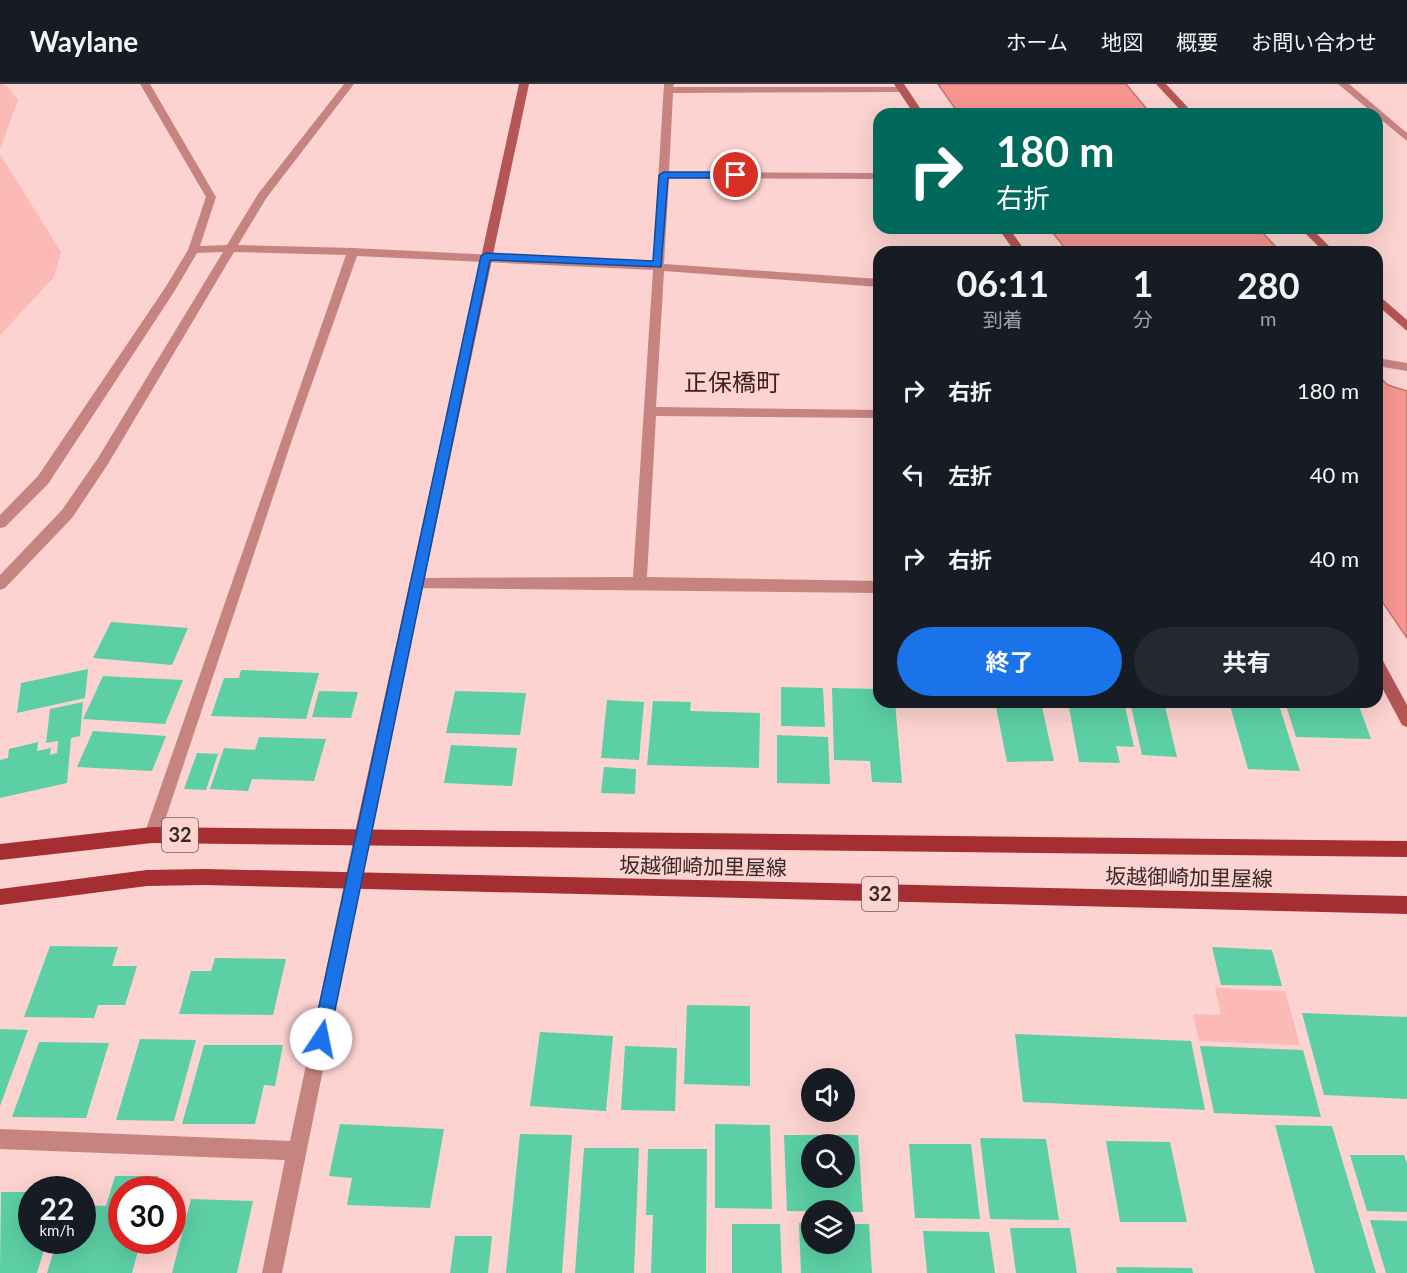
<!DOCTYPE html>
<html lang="ja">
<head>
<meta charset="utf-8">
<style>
	:root { --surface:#171b24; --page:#242831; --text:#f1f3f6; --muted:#9ea1a6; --line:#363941; --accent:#1a73e8 }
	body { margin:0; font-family:Lato,"Noto Sans JP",sans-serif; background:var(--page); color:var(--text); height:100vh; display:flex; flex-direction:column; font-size:22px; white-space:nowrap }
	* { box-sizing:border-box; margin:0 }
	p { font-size:20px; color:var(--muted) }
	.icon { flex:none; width:33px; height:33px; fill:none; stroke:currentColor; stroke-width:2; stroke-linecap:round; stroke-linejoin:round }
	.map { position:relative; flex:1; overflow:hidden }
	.drawer { position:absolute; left:873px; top:162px; width:510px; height:462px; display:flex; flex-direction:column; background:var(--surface); border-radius:18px; box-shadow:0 6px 24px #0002 }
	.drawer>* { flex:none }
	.top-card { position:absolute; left:873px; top:24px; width:510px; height:126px; border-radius:18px; box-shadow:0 6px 24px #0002; background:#00695c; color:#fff; overflow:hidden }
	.buttons { position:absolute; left:801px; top:984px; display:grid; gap:12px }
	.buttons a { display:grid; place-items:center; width:54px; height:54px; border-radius:50%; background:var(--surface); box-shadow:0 6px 24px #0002; font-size:30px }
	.speed { position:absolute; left:18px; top:1092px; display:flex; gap:12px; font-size:30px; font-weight:700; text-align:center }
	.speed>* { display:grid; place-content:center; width:78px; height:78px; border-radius:50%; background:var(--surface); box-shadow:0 6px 24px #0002; line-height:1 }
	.speed small { font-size:15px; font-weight:400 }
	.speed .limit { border:9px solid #d22; background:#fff; color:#111 }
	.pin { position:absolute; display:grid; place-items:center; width:51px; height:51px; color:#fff; margin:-26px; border:3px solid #fff; border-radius:50%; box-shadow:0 2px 6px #0007 }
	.me { position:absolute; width:66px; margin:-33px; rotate:11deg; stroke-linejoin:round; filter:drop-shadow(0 0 4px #0008) }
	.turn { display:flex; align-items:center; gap:21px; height:126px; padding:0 24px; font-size:27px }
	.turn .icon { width:78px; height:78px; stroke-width:2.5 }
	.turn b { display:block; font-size:42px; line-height:51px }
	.eta { display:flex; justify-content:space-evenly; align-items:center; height:102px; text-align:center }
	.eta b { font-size:36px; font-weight:700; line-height:42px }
	.action { display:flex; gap:12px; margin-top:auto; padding:12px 24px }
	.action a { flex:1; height:69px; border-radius:36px; background:var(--accent); color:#fff; font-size:24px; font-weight:700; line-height:69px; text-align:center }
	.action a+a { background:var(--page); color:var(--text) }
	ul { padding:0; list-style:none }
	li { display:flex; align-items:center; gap:18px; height:84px; padding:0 24px }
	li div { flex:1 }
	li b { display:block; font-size:22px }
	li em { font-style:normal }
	header { display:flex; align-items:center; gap:36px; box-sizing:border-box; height:84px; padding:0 30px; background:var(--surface); border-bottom:2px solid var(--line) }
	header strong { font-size:28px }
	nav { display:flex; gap:33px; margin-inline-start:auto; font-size:21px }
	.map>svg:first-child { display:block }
	.green { fill:#fbbab6 }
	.water { fill:#f99591; stroke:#bf7572; stroke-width:1.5 }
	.building { fill:#5ccfa5; fill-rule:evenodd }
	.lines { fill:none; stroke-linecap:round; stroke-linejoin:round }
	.street { fill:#c68481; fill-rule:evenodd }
	.secondary { fill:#b45654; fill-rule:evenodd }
	.primary { fill:#a52e33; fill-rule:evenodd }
	.route { fill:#1a73e8; stroke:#114b97; stroke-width:1.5 }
	.labels { text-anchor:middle; stroke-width:5; stroke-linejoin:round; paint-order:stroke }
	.shield { fill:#fcd3d0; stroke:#735c5a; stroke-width:1.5 }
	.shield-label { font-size:20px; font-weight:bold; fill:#382928 }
	.street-label { font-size:21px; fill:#382928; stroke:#fcd3d0 }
	.quarter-label { font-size:24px; fill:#3d201f; stroke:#fcd3d0 }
</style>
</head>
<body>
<header>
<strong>Waylane</strong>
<nav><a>ホーム</a><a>地図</a><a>概要</a><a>お問い合わせ</a></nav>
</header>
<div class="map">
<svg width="1407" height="1189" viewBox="0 0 1407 1189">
	<rect width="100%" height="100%" fill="#fcd3d0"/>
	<g class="green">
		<path d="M0,0L6,1L18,16L0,65Z"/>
		<path d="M0,70L61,168L54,193L0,251Z"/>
		<path d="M1215,904L1285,907L1300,961L1199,957L1193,930L1221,931Z"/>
	</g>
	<g class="water">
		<path d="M938,0H1126L1151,30H959Z"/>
		<path d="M1049,144H1258L1281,168H1068Z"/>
		<path d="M1377,291L1388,301L1407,307V554L1377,510Z"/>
	</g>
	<g class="building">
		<path d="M111,538L188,544L172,581L93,574Z"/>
		<path d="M88,585L85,614L17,629L21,599Z"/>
		<path d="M241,586L319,589L306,635L211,632L224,594H239Z"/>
		<path d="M103,592L183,596L165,640L83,635Z"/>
		<path d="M781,603L823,604L825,643L781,642Z"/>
		<path d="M832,604L879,605V618H895L902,699L872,698L870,677L834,676Z"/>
		<path d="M319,607L358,608L351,634L312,633Z"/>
		<path d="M455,607L526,609L520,651L446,649Z"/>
		<path d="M607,616L644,618L639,676L601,674Z"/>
		<path d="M653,617L691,618L690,627L760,629L759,684L647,681Z"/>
		<path d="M83,618L80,652L71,654L67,699L0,714V676L8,674L9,665L38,658L37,667L51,664L50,671L57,669L58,657L46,659L50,625Z"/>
		<path d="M1068,618H1124L1134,663L1116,662L1120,679L1079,678Z"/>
		<path d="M1130,618H1164L1177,673L1142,671Z"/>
		<path d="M1229,618H1278L1300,687L1248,685Z"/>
		<path d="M1285,618H1331L1332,622H1359L1371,655L1296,653Z"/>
		<path d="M996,623H1042L1054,677L1007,678Z"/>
		<path d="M93,647L166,652L152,687L77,683Z"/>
		<path d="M777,651L828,653L830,700L777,699Z"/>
		<path d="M259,653L326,655L314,697L252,695L248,707L210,705L224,664L255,666Z"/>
		<path d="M451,661L517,664L512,702L444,699Z"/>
		<path d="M197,669L218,670L206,706L184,705Z"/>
		<path d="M604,683L636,685L635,710L601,709Z"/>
		<path d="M50,862L118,863L112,882H137L125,921H98L94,934L24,933Z"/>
		<path d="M1212,863L1272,866L1282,902L1221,901Z"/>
		<path d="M215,874L286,875L273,931L179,930L191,887H211Z"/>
		<path d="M687,921L750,922V1002L684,1000Z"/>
		<path d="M1302,929L1407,933V1015L1324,1011Z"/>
		<path d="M0,945L28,946L0,1022Z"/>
		<path d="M540,948L613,952L606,1027L530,1022Z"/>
		<path d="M1015,950L1191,957L1205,1026L1023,1018Z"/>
		<path d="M140,955L196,956L174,1037L116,1036Z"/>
		<path d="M39,958L109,959L86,1034L12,1033Z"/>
		<path d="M204,961H283L275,1002L264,1001L255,1040H182Z"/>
		<path d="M625,962L677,964L675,1027L621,1026Z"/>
		<path d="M1200,962L1303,966L1321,1033L1214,1029Z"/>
		<path d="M340,1040L444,1045L430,1124L347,1121L352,1094L329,1092Z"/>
		<path d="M715,1040L770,1041L772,1125L715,1124Z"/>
		<path d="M1275,1041L1332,1042L1376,1189H1315Z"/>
		<path d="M520,1050L572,1051L562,1189H506Z"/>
		<path d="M784,1051H858L863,1128L787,1127ZM812,1060H844V1094H812Z"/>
		<path d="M980,1054L1046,1055L1059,1136L990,1135Z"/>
		<path d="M1106,1057L1170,1058L1187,1138H1120Z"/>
		<path d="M909,1060H971L980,1135L915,1134Z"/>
		<path d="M584,1064H639L634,1189H575Z"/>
		<path d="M648,1065H707L706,1189H651L653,1131H646Z"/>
		<path d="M1350,1071H1404L1407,1080V1128L1367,1127Z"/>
		<path d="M115,1092H159L155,1106H122V1156H141L132,1189H47L57,1156H82V1121L106,1122Z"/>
		<path d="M1,1108H32V1156H47L37,1189H0Z"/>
		<path d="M191,1115L253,1117L237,1189H172Z"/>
		<path d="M1370,1136L1407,1137V1189H1386Z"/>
		<path d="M799,1139H812V1160H844V1140H869L872,1189H801Z"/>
		<path d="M732,1140H780L782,1189H732Z"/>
		<path d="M1010,1144H1070L1077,1189H1016Z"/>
		<path d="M923,1147L989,1148L995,1189H927Z"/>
		<path d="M455,1152H492L488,1189H450Z"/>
		<path d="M1116,1183L1192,1184L1193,1189H1117Z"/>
	</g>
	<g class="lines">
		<g class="street">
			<path d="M140,0H150L216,113L200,162L227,161L258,110L344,0H354L267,113L238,161L353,164L653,179L664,0H674L673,3H905L907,5L902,8L673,9L669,88L879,89V95L669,94L664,180L879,195V203L664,187L656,323L879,326V334L656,332L647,493L879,497V509L411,504L409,500L411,496L416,494L633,493L653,186L357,172L294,350L160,751L158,757L152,759L146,757L144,751L346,171L234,168L108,380L72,434L5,504L0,506V491L62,426L98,374L223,168L197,169L174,208L48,400L5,443L0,444V431L38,392L165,204L188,166L206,113Z"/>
			<path d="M1338,0H1349L1407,49V57Z"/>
			<path d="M1377,274L1407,279V287L1377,282Z"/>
			<path d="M362,745L368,747L370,753L282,1189H262L285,1076L0,1065V1045L290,1057L354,753L356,747Z"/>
		</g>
		<g class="secondary">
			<path d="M519,0H529L370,753L368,759L362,761L356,759L354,753Z"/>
			<path d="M894,0H904L924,30H914Z"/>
			<path d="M1156,0H1166L1194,30H1184Z"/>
			<path d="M998,144H1009L1026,168H1015Z"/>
			<path d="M1300,144H1311L1335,168H1324Z"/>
			<path d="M1377,210L1407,236V247L1377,221Z"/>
			<path d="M1377,574L1382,575L1407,621V643L1402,641L1377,594Z"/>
		</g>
		<g class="primary">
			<path d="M152,743L1407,757V773L152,759L0,776V760Z"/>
			<path d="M204,785L1407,812V830L204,801L147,802L0,821V805L147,786Z"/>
		</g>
	</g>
	<path class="route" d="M664,88H736L740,91L736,94H668L661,183L490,176L329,955L327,961L321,964L315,961L312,955L481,172L486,169L653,177L659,91Z"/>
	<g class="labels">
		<g class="shield">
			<rect x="162" y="734" width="36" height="34" rx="4.5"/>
			<rect x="862" y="793" width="36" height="34" rx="4.5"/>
		</g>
		<g class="shield-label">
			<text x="180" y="758">32</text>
			<text x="880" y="817">32</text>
		</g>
		<g class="street-label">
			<text transform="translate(703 783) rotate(1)" y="7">坂越御崎加里屋線</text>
			<text transform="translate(1189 794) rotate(1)" y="7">坂越御崎加里屋線</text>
		</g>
		<g class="quarter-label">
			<text x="732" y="307">正保橋町</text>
		</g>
	</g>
</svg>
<div class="buttons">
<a><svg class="icon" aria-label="sound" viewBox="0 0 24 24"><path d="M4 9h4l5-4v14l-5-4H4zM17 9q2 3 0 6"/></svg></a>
<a><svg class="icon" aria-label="search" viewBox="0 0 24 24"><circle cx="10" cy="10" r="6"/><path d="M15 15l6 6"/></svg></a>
<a><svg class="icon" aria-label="layers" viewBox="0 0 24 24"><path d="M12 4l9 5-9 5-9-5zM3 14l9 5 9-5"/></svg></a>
</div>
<div class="speed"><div>22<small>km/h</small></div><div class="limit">30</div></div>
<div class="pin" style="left:736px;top:91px;background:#d93025"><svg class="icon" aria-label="arrive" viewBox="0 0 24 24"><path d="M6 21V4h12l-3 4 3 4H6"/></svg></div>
<svg class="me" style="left:321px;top:955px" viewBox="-20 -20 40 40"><circle r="19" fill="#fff"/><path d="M0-13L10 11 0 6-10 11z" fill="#1a73e8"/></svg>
<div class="top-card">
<div class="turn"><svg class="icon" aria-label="right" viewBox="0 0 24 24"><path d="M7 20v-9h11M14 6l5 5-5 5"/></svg><div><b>180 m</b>右折</div></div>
</div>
<section class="drawer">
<div class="eta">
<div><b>06:11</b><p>到着</p></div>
<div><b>1</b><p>分</p></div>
<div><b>280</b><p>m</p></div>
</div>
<ul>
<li><svg class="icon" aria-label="right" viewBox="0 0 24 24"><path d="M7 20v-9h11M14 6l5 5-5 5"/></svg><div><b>右折</b></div><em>180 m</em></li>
<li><svg class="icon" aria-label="left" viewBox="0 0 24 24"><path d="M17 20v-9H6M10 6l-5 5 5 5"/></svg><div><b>左折</b></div><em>40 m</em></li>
<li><svg class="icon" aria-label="right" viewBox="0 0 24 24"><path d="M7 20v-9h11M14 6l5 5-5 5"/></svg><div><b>右折</b></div><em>40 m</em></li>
</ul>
<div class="action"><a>終了</a><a>共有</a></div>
</section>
</div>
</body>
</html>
